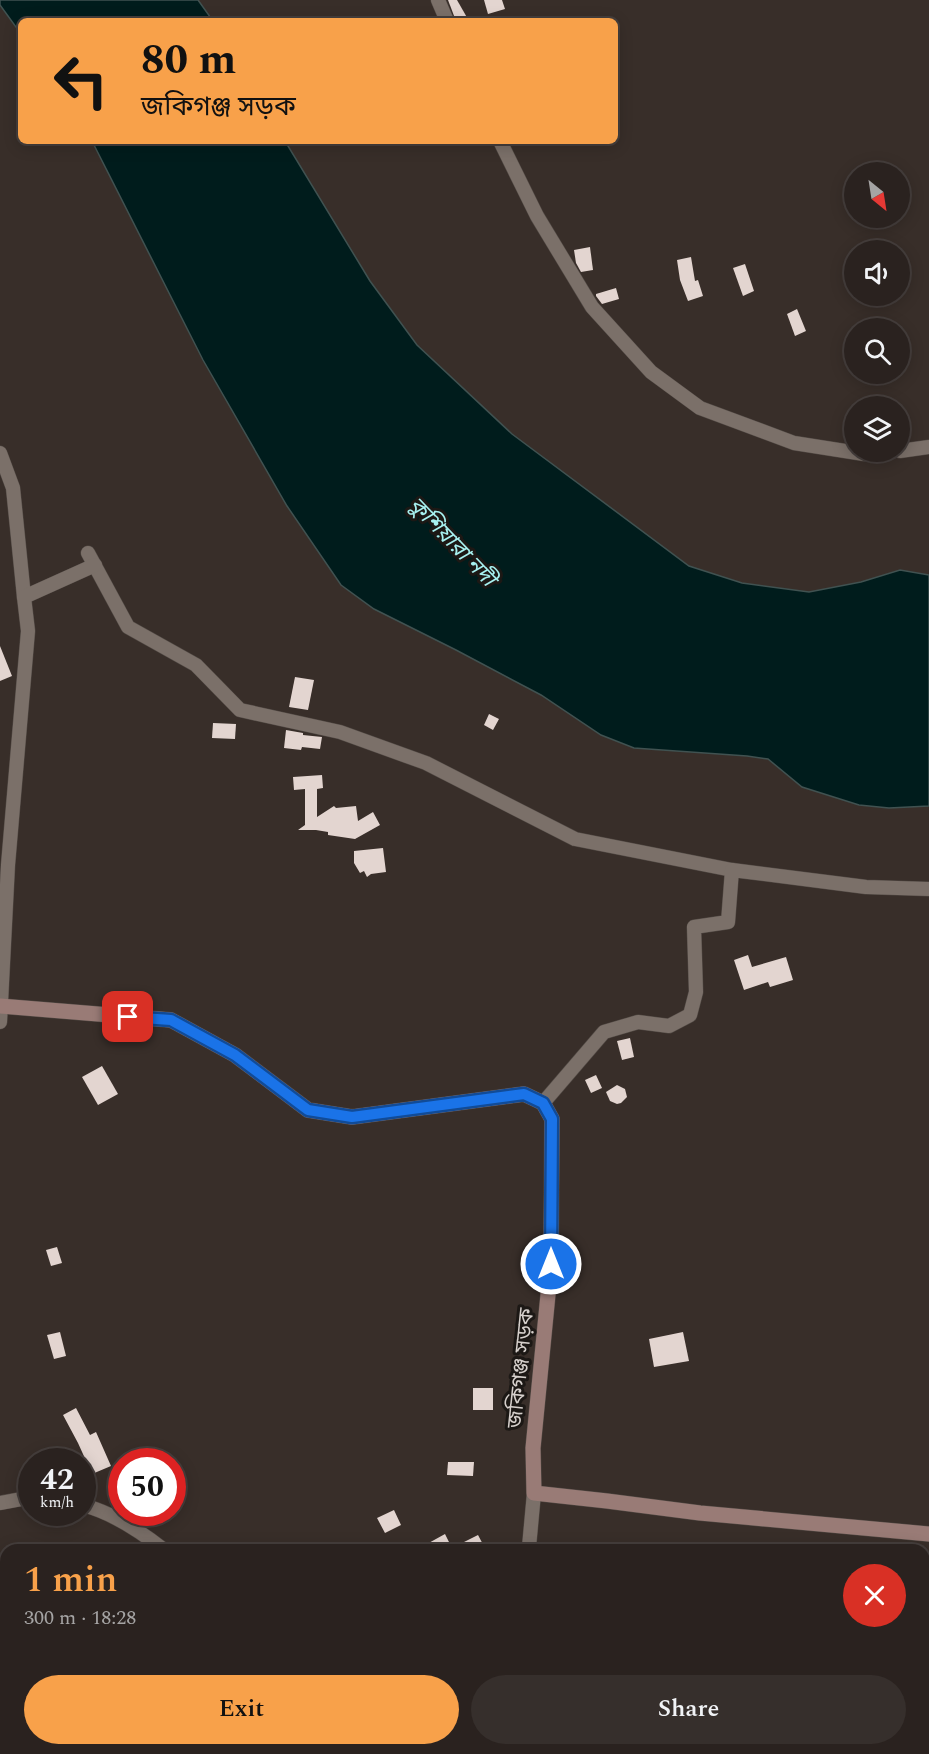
<!DOCTYPE html>
<html lang="en">
<head>
<meta charset="utf-8">
<style>
	:root { --surface:#2a221f; --page:#362f2c; --text:#f1f3f6; --muted:#a5a4a4; --line:#463f3d; --accent:#f8a14a }
	body { margin:0; font-family:Spectral,"Noto Sans Bengali",serif; background:var(--page); color:var(--text); height:100vh; display:flex; flex-direction:column; font-size:22px; white-space:nowrap }
	* { box-sizing:border-box; margin:0 }
	p { font-size:20px; color:var(--muted) }
	.icon { flex:none; width:33px; height:33px; fill:none; stroke:currentColor; stroke-width:2; stroke-linecap:round; stroke-linejoin:round }
	.map { position:relative; flex:1; overflow:hidden }
	.side { position:absolute; left:0px; top:1544px; width:930px; height:212px; display:flex; flex-direction:column; background:var(--surface); border-radius:18px 18px 0 0; box-shadow:0 3px 15px #0003,0 0 0 2px var(--line) }
	.side>* { flex:none }
	.guide { position:absolute; left:18px; top:18px; width:600px; height:126px; border-radius:9px; box-shadow:0 3px 15px #0003,0 0 0 2px var(--line); background:#f8a14a; color:#111; overflow:hidden }
	.needle { width:39px; rotate:150deg }
	.tools { position:absolute; left:844px; top:162px; display:grid; gap:12px }
	.tools a { display:grid; place-items:center; width:66px; height:66px; border-radius:50%; background:var(--surface); box-shadow:0 3px 15px #0003,0 0 0 2px var(--line); font-size:30px }
	.speed { position:absolute; left:18px; top:1448px; display:flex; gap:12px; font-size:30px; font-weight:700; text-align:center }
	.speed>* { display:grid; place-content:center; width:78px; height:78px; border-radius:50%; background:var(--surface); box-shadow:0 3px 15px #0003,0 0 0 2px var(--line); line-height:1 }
	.speed small { font-size:15px; font-weight:400 }
	.speed .limit { border:9px solid #d22; background:#fff; color:#111 }
	.pin { position:absolute; display:grid; place-items:center; width:51px; height:51px; color:#fff; margin:-26px; border-radius:12px; box-shadow:0 3px 9px #0006 }
	.me { position:absolute; width:66px; margin:-33px; rotate:0deg; stroke-linejoin:round; filter:drop-shadow(0 0 4px #0008) }
	.turn { display:flex; align-items:center; gap:21px; height:126px; padding:0 24px; font-size:27px }
	.turn .icon { width:78px; height:78px; stroke-width:2.5 }
	.turn b { display:block; font-size:42px; line-height:51px }
	.round { display:grid; place-items:center; flex:none; width:63px; height:63px; border-radius:32px; background:var(--page) }
	.overview { display:flex; align-items:center; justify-content:space-between; height:102px; padding:0 24px }
	h1 { font-size:36px; font-weight:600; line-height:45px; color:var(--accent) }
	.button { display:flex; gap:12px; margin-top:auto; padding:12px 24px }
	.button a { flex:1; height:69px; border-radius:36px; background:var(--accent); color:#111; font-size:24px; font-weight:600; line-height:69px; text-align:center }
	.button a+a { background:var(--page); color:var(--text) }
	.map>svg:first-child { display:block }
	.water { fill:#001c1c; stroke:#405251; stroke-width:1.5 }
	.building { fill:#e3d5d0 }
	.lines { fill:none; stroke-linecap:round; stroke-linejoin:round }
	.minor-casing { stroke:#524a45; stroke-width:15 }
	.secondary-casing { stroke:#524a45; stroke-width:16 }
	.minor { stroke:#7b7069; stroke-width:14 }
	.secondary { stroke:#997b76; stroke-width:15 }
	.route-casing { stroke:#114b97; stroke-width:15 }
	.route { stroke:#1a73e8; stroke-width:10 }
	.labels { text-anchor:middle; stroke-width:6; stroke-linejoin:round; paint-order:stroke }
	.street-label { font-size:21px; fill:#d6d0cc; stroke:#1c1815 }
	.water-label { font-size:22px; font-style:italic; fill:#a7f1f0; stroke:#1c1815 }
</style>
</head>
<body>
<div class="map">
<svg width="929" height="1754" viewBox="0 0 929 1754">
	<rect width="100%" height="100%" fill="#382e29"/>
	<g class="water">
		<path d="M0,0H198L213,21H21V34L0,5Z"/>
		<path d="M92,141H285L370,281L417,345L512,434L689,566L742,583L809,592L861,582L900,570L929,575V806L889,808L859,805L802,787L768,759L747,756L634,748L601,735L541,695L456,650L374,609L341,585L287,506L203,360Z"/>
	</g>
	<g class="building">
		<path d="M448,0H457L469,21H456Z"/>
		<path d="M484,0H502L505,9L488,14Z"/>
		<path d="M590,247L593,270L581,272L576,263L574,250Z"/>
		<path d="M691,257L695,281L698,280L703,296L688,301L680,280L677,260Z"/>
		<path d="M745,264L754,291L743,296L733,268Z"/>
		<path d="M616,288L619,299L602,304L596,296V294Z"/>
		<path d="M797,309L806,331L795,336L787,314Z"/>
		<path d="M0,646L12,676L0,681Z"/>
		<path d="M295,677L314,680L308,710L289,707Z"/>
		<path d="M489,714L499,719L493,730L484,725Z"/>
		<path d="M213,723L236,724L235,739L212,738Z"/>
		<path d="M286,730L303,733V735L322,737L320,749L302,747L301,750L284,748Z"/>
		<path d="M322,775L323,788L317,789V817L334,806L336,808L356,806L358,821L373,812L380,825L355,839L328,835V832L316,830H298L305,825V789L294,790L293,777Z"/>
		<path d="M383,848L386,872L371,874L367,877L364,871L360,873L354,863V851Z"/>
		<path d="M748,955L752,967L786,957L793,980L770,987L768,982L744,990L734,960Z"/>
		<path d="M630,1038L634,1057L622,1060L617,1041Z"/>
		<path d="M102,1066L118,1094L98,1105L82,1077Z"/>
		<path d="M596,1075L602,1088L591,1093L585,1080Z"/>
		<path d="M617,1085L625,1089L627,1097L621,1103L617,1104L610,1101L606,1092Z"/>
		<path d="M57,1247L62,1263L51,1266L46,1250Z"/>
		<path d="M60,1332L66,1356L54,1359L47,1335Z"/>
		<path d="M683,1332L689,1361L654,1367L649,1339Z"/>
		<rect x="473" y="1388" width="20" height="22"/>
		<path d="M76,1408L90,1435L96,1432L111,1466L92,1474L78,1443L63,1415Z"/>
		<path d="M448,1462H474L473,1476L447,1475Z"/>
		<path d="M394,1510L401,1525L385,1533L377,1518Z"/>
		<path d="M445,1534L452,1548L478,1535L486,1550H416Z"/>
	</g>
	<g class="lines">
		<g class="minor-casing">
			<g id="minor">
				<path d="M438,0L447,21"/>
				<path d="M500,141L537,216L592,307L651,372L700,408L794,443L864,454L891,452"/>
				<path d="M900,451L929,447"/>
				<path d="M0,453L13,488L24,597"/>
				<path d="M88,553L128,627L196,665L240,710L340,732L426,763L575,839L732,870"/>
				<path d="M0,1022L8,865L28,631L24,597L95,565"/>
				<path d="M543,1103L604,1032L638,1022L669,1026L690,1015L696,992L694,927L728,922L732,870L866,887L929,889"/>
				<path d="M0,1503L32,1497"/>
				<path d="M82,1505C112,1512 140,1531 164,1550"/>
				<path d="M525,1550L529,1547L534,1493"/>
				<path d="M301,1749L303,1754"/>
			</g>
		</g>
		<g class="secondary-casing">
			<path id="secondary" d="M0,1006L171,1020L235,1055L308,1110L352,1117L524,1094L543,1103L552,1119L551,1264L533,1448L534,1493L607,1501L700,1513L929,1534"/>
		</g>
		<use href="#minor" class="minor"/>
		<use href="#secondary" class="secondary"/>
	</g>
	<g class="lines">
		<g class="route-casing">
			<path id="route" d="M128,1017L171,1020L235,1055L308,1110L352,1117L524,1094L543,1103L552,1119L551,1264"/>
		</g>
		<use href="#route" class="route"/>
	</g>
	<g class="labels">
		<g class="street-label">
			<text transform="translate(520 1368) rotate(-84)" y="7">জকিগঞ্জ সড়ক</text>
		</g>
		<g class="water-label">
			<text transform="translate(453 541) rotate(46)" y="8">কুশিয়ারা নদী</text>
		</g>
	</g>
</svg>
<div class="tools">
<a><svg class="needle" viewBox="-14 -14 28 28"><path d="M0-13l5 13h-10z" fill="#e53935"/><path d="M0 13l5-13h-10z" fill="#a5a4a4"/></svg></a>
<a><svg class="icon" aria-label="sound" viewBox="0 0 24 24"><path d="M4 9h4l5-4v14l-5-4H4zM17 9q2 3 0 6"/></svg></a>
<a><svg class="icon" aria-label="search" viewBox="0 0 24 24"><circle cx="10" cy="10" r="6"/><path d="M15 15l6 6"/></svg></a>
<a><svg class="icon" aria-label="layers" viewBox="0 0 24 24"><path d="M12 4l9 5-9 5-9-5zM3 14l9 5 9-5"/></svg></a>
</div>
<div class="speed"><div>42<small>km/h</small></div><div class="limit">50</div></div>
<div class="pin" style="left:128px;top:1017px;background:#d93025"><svg class="icon" aria-label="arrive" viewBox="0 0 24 24"><path d="M6 21V4h12l-3 4 3 4H6"/></svg></div>
<svg class="me" style="left:551px;top:1264px" viewBox="-20 -20 40 40"><circle r="17" fill="#1a73e8" stroke="#fff" stroke-width="3"/><path d="M0-11L8 9 0 5-8 9z" fill="#fff"/></svg>
<div class="guide">
<div class="turn"><svg class="icon" aria-label="left" viewBox="0 0 24 24"><path d="M17 20v-9H6M10 6l-5 5 5 5"/></svg><div><b>80 m</b>জকিগঞ্জ সড়ক</div></div>
</div>
<section class="side">
<div class="overview"><div><h1>1 min</h1><p>300 m · 18:28</p></div><a class="round" style="background:#d93025;color:#fff"><svg class="icon" aria-label="close" viewBox="0 0 24 24"><path d="M6 6l12 12M18 6L6 18"/></svg></a></div>
<div class="button"><a>Exit</a><a>Share</a></div>
</section>
</div>
</body>
</html>
